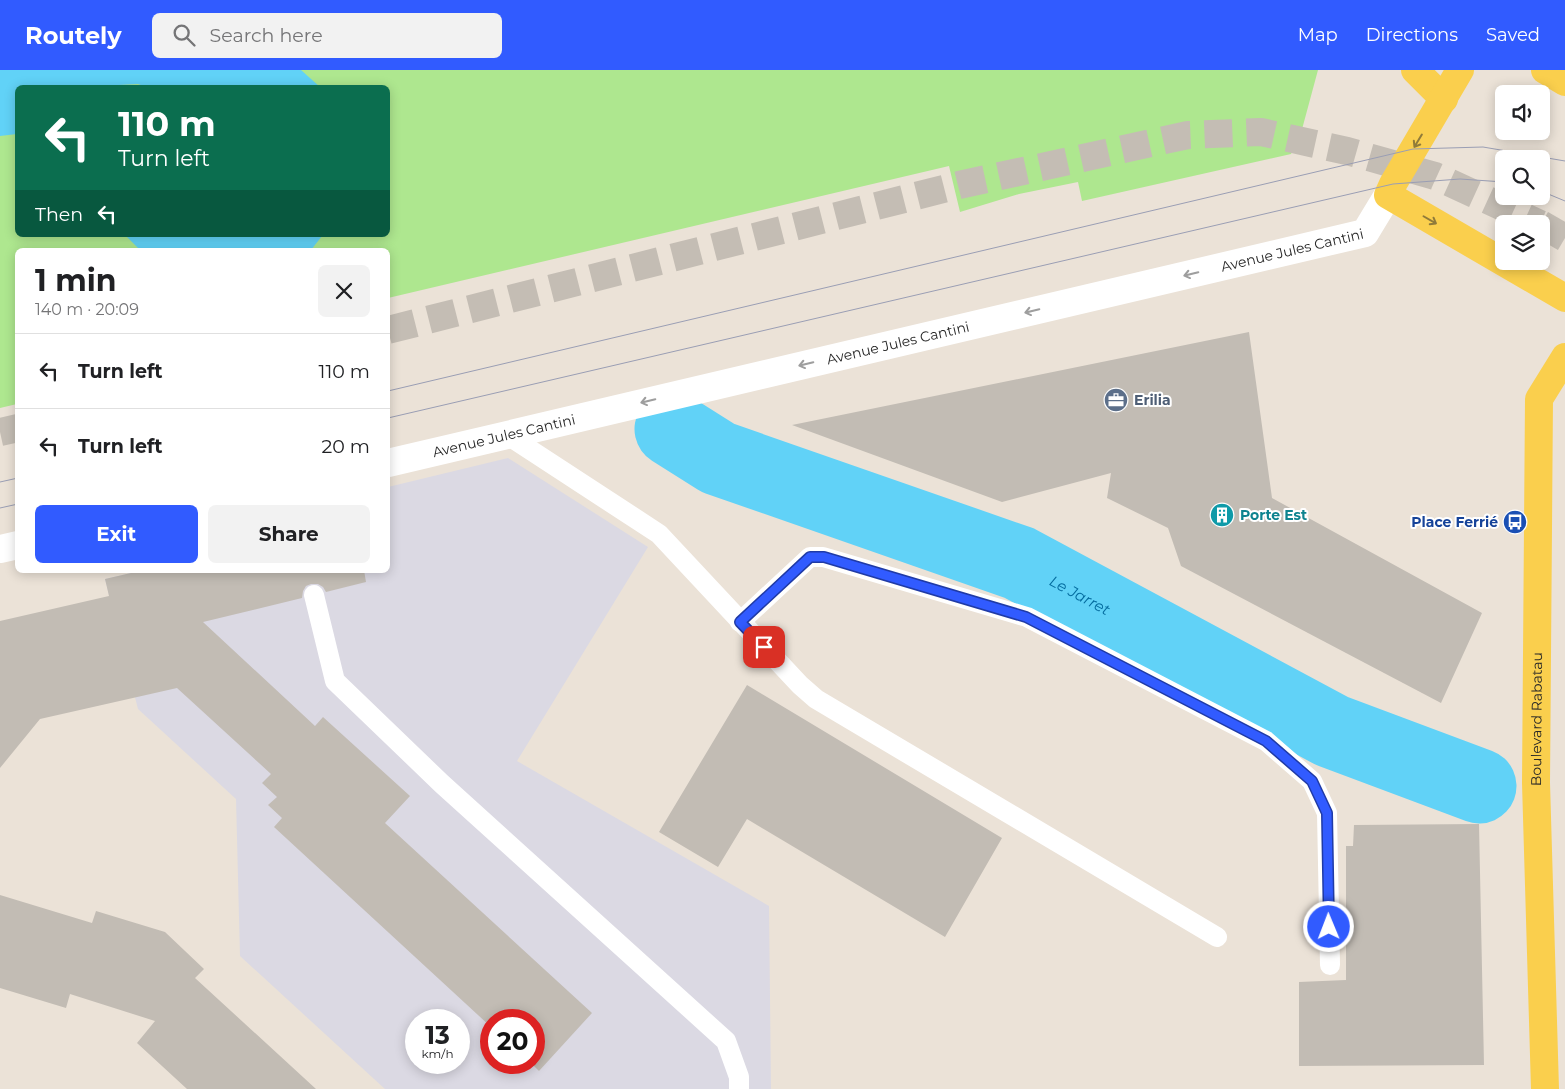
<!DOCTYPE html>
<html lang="en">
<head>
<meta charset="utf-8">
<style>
	:root { --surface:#fff; --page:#f2f2f2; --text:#202124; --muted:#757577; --line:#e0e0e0; --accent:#315bff }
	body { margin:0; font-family:Montserrat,sans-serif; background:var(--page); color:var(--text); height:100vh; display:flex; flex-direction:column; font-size:19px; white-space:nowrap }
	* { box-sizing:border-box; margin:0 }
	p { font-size:16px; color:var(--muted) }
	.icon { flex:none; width:28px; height:28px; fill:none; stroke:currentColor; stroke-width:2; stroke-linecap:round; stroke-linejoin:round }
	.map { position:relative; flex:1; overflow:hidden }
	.sheet { position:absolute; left:15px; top:178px; width:375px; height:325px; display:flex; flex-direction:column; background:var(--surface); border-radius:8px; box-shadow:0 2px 12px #0003 }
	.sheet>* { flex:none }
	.top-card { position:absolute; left:15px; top:15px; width:375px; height:152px; border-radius:8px; box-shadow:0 2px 12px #0003; background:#0b6e4f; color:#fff; overflow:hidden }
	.buttons { position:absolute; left:1495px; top:15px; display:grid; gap:10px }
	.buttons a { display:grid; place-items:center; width:55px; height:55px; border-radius:8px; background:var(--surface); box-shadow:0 2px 12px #0003; font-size:25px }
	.speed { position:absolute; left:405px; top:939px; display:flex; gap:10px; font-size:25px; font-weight:700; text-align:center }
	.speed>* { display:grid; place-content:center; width:65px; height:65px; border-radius:50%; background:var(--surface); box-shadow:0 2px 12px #0003; line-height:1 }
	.speed small { font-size:12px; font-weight:400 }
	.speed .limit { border:8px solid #d22; background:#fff; color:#111 }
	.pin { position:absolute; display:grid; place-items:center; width:42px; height:42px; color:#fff; margin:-21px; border-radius:10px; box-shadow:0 2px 8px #0006 }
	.me { position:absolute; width:55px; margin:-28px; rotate:359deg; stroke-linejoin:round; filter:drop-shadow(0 0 4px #0008) }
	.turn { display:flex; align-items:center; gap:18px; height:105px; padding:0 20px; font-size:22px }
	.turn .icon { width:65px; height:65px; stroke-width:2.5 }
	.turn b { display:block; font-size:35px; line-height:42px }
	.then { display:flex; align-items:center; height:48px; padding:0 20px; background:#0003; gap:10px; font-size:19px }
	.round { display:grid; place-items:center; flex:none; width:52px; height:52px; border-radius:8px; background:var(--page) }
	.headline { display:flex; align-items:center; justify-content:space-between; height:85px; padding:0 20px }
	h1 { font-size:30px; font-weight:700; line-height:38px }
	.action { display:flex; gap:10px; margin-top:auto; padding:10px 20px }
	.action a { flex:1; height:58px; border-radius:8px; background:var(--accent); color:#fff; font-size:20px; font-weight:700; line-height:58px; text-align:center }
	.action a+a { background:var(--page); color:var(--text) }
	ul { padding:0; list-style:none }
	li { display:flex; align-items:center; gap:15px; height:75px; padding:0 20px; border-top:1px solid var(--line) }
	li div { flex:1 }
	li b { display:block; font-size:19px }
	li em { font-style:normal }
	header { display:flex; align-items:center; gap:30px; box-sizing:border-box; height:70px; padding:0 25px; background:var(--accent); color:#fff }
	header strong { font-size:24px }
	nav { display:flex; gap:28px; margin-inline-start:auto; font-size:18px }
	.search { width:350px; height:45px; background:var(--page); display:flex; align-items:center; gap:12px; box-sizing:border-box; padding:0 18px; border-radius:8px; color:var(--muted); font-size:19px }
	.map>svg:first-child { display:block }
	.industrial { fill:#dbd9e3; fill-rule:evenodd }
	.green { fill:#aee78f; fill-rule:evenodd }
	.water { fill:#61d2f7 }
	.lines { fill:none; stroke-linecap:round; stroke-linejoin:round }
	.river { stroke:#61d2f7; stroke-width:75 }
	.building { fill:#c2bcb4 }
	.highway-tunnel { stroke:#c4bdb4; stroke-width:28; stroke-dasharray:28 14; stroke-linecap:butt }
	.lane { stroke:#fff; stroke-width:20 }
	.secondary { stroke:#fff; stroke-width:28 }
	.primary { stroke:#facf4d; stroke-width:28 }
	.tram { stroke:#9a9eb4; stroke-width:1 }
	.oneway { stroke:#907b3a }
	.oneway2 { stroke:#9e9e9e }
	.route-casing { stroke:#203ba6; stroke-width:12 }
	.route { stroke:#315bff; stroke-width:9 }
	.labels { text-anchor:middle; stroke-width:4; stroke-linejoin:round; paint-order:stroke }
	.street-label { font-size:14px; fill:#272727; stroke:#fff }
	.service-label { font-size:14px; font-weight:bold; fill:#4e5e75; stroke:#fff; text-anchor:start }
	.culture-label { font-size:14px; font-weight:bold; fill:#0d838f; stroke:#fff; text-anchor:start }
	.transit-label { font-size:14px; font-weight:bold; fill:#164399; stroke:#fff; text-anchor:end }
	.water-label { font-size:15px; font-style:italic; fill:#046c9f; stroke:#fff }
</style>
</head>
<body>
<header>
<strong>Routely</strong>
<div class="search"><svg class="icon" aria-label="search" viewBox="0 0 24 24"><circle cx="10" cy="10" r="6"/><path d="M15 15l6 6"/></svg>Search here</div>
<nav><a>Map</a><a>Directions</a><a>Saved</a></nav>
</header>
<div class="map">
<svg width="1565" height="1019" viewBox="0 0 1565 1019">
	<rect width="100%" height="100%" fill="#ebe2d7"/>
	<path class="industrial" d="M508,388L648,477L517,691L769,836L771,1019H385L240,886L236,729L138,639L105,509L144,500H388V417ZM416,950H459V992H416ZM491,950H534V992H491Z"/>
	<path class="green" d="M0,0H1318L1301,63L1291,84L1082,131L1078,112L1019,124L960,142L949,96L388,228V180H18L17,334L0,338ZM18,18H388V165H18Z"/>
	<g class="water">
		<path d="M0,0H301L320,17L149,18L138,14L119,15L118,18H18L17,64L0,66Z"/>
		<path d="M125,165H322V166L311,180H140Z"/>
	</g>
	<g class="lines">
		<path class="river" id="s1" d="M672,359L718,388L1019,493L1332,661L1479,716"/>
	</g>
	<g class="building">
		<path d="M1249,262L1272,428L1482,543L1441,633L1181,496L1168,458L1107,428L1111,403L1002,432L792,355Z"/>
		<path d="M144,500H364L366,512L326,522L323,517L318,514H311L306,516L303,521L302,528L203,552L315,656L323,647L410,726L385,753L592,943L539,1001L530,992H534V950H491V957L274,757L282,748L268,735L277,727L262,713L271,704L177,618L40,649L0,698V551L109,526L105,509Z"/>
		<path d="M747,615L1002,768L945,867L747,749L718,797L659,762Z"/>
		<path d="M1479,754L1484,995L1299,996V912L1346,910V776H1353L1354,755Z"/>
		<path d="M0,825L92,853L96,841L165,862L204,899L195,908L316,1019H187L137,973L155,951L70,924L66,938L0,918Z"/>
	</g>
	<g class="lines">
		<g class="highway-tunnel">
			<path d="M1541,154L1565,168"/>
			<path d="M388,260L959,115L1188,65L1261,62L1347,81L1435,106L1540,154"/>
			<path d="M0,362L18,358"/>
		</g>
		<g class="lane">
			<path d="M506,364L659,464L800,615L816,629L1217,867"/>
			<path d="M314,525L335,611L442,714L726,971L739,1007V1019"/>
			<path d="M740,552L810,487H823L1027,547L1266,671L1312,711L1327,743L1330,895"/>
		</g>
		<g class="secondary">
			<path id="s2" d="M388,393L1365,163L1388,125"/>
			<path d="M0,479L18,475"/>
		</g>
		<g class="primary">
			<path d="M1415,0L1444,29"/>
			<path d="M1460,0L1393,114L1388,125L1565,228"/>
			<path d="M1545,0L1565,12"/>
			<path id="s3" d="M1545,1019L1536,713L1539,329L1565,287"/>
		</g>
		<g class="tram">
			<path d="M1541,121L1565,131"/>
			<path d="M388,321L1413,79L1483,77L1565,91"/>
			<path d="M388,348L1393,114L1460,109L1504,112"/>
			<path d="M0,412L18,408"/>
			<path d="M0,438L18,434"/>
		</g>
	</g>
	<defs><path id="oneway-shaft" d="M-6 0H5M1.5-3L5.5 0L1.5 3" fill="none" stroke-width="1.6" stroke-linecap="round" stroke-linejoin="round" transform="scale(1.25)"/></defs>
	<g class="oneway">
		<use href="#oneway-shaft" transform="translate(1418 71) rotate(121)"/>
		<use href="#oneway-shaft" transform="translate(1430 150) rotate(30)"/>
	</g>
	<g class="oneway2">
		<use href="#oneway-shaft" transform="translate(1191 204) rotate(167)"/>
		<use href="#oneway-shaft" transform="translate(1032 241) rotate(167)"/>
		<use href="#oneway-shaft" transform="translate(806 294) rotate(167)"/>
		<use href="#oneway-shaft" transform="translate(648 331) rotate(167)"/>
	</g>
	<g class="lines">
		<g class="route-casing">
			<path id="route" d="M764,577L740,552L810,487H824L1026,547L1266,671L1312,711L1327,743L1329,857"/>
		</g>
		<use href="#route" class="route"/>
	</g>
	<defs>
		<g id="office-disc" transform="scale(1.25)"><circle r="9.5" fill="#5c6f8a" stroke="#fff"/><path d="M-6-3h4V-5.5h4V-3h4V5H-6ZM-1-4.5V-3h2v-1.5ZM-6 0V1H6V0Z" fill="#fff"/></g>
		<g id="building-disc" transform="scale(1.25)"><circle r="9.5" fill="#0f9aa8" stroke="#fff"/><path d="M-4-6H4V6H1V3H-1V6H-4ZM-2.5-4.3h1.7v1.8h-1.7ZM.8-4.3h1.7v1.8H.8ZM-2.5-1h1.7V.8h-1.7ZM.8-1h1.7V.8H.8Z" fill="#fff"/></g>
		<g id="bus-disc" transform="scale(1.25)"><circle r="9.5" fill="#1a4fb4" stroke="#fff"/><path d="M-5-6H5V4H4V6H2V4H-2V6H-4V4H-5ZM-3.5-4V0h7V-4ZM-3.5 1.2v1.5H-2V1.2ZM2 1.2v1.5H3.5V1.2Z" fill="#fff"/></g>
	</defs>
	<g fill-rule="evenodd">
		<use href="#office-disc" x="1116" y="330"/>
		<use href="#building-disc" x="1222" y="445"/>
		<use href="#bus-disc" x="1515" y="452"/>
	</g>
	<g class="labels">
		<g class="street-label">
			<text dy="5" stroke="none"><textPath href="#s2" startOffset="929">Avenue Jules Cantini</textPath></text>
			<text dy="5" stroke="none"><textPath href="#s2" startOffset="524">Avenue Jules Cantini</textPath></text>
			<text dy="5" stroke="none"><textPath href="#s2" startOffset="119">Avenue Jules Cantini</textPath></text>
			<text dy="5" stroke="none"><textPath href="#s3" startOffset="370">Boulevard Rabatau</textPath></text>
		</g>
		<g class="service-label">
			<text x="1134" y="335">Erilia</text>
		</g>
		<g class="culture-label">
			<text x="1240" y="450">Porte Est</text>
		</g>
		<g class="transit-label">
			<text x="1498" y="457">Place Ferrié</text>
		</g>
		<g class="water-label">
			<text dy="5" stroke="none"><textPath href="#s1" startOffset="442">Le Jarret</textPath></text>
		</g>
	</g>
</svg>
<div class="buttons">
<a><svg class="icon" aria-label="sound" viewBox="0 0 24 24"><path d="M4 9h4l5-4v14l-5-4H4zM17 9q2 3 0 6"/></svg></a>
<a><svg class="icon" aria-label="search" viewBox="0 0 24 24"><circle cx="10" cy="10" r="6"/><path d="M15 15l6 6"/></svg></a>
<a><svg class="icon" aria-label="layers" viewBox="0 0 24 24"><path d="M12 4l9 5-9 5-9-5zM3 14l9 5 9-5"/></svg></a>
</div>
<div class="speed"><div>13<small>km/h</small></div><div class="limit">20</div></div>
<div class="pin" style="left:764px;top:577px;background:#d93025"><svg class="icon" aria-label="arrive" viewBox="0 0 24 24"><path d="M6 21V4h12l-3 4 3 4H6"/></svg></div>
<svg class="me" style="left:1329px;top:857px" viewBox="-20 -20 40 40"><circle r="17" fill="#315bff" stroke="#fff" stroke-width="3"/><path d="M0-11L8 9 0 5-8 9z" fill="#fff"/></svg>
<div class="top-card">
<div class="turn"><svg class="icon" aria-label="left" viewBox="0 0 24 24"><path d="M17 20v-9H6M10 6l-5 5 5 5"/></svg><div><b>110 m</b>Turn left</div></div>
<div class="then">Then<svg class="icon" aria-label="left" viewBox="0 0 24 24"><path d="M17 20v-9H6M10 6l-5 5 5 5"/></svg></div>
</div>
<section class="sheet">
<div class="headline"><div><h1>1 min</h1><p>140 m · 20:09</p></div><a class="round"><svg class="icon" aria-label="close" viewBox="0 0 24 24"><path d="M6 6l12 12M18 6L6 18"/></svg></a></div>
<ul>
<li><svg class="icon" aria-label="left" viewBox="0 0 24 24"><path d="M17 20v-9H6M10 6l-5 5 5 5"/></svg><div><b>Turn left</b></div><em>110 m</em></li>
<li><svg class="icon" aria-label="left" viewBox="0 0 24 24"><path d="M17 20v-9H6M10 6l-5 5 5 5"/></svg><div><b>Turn left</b></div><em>20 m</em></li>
</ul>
<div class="action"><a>Exit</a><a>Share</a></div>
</section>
</div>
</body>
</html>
